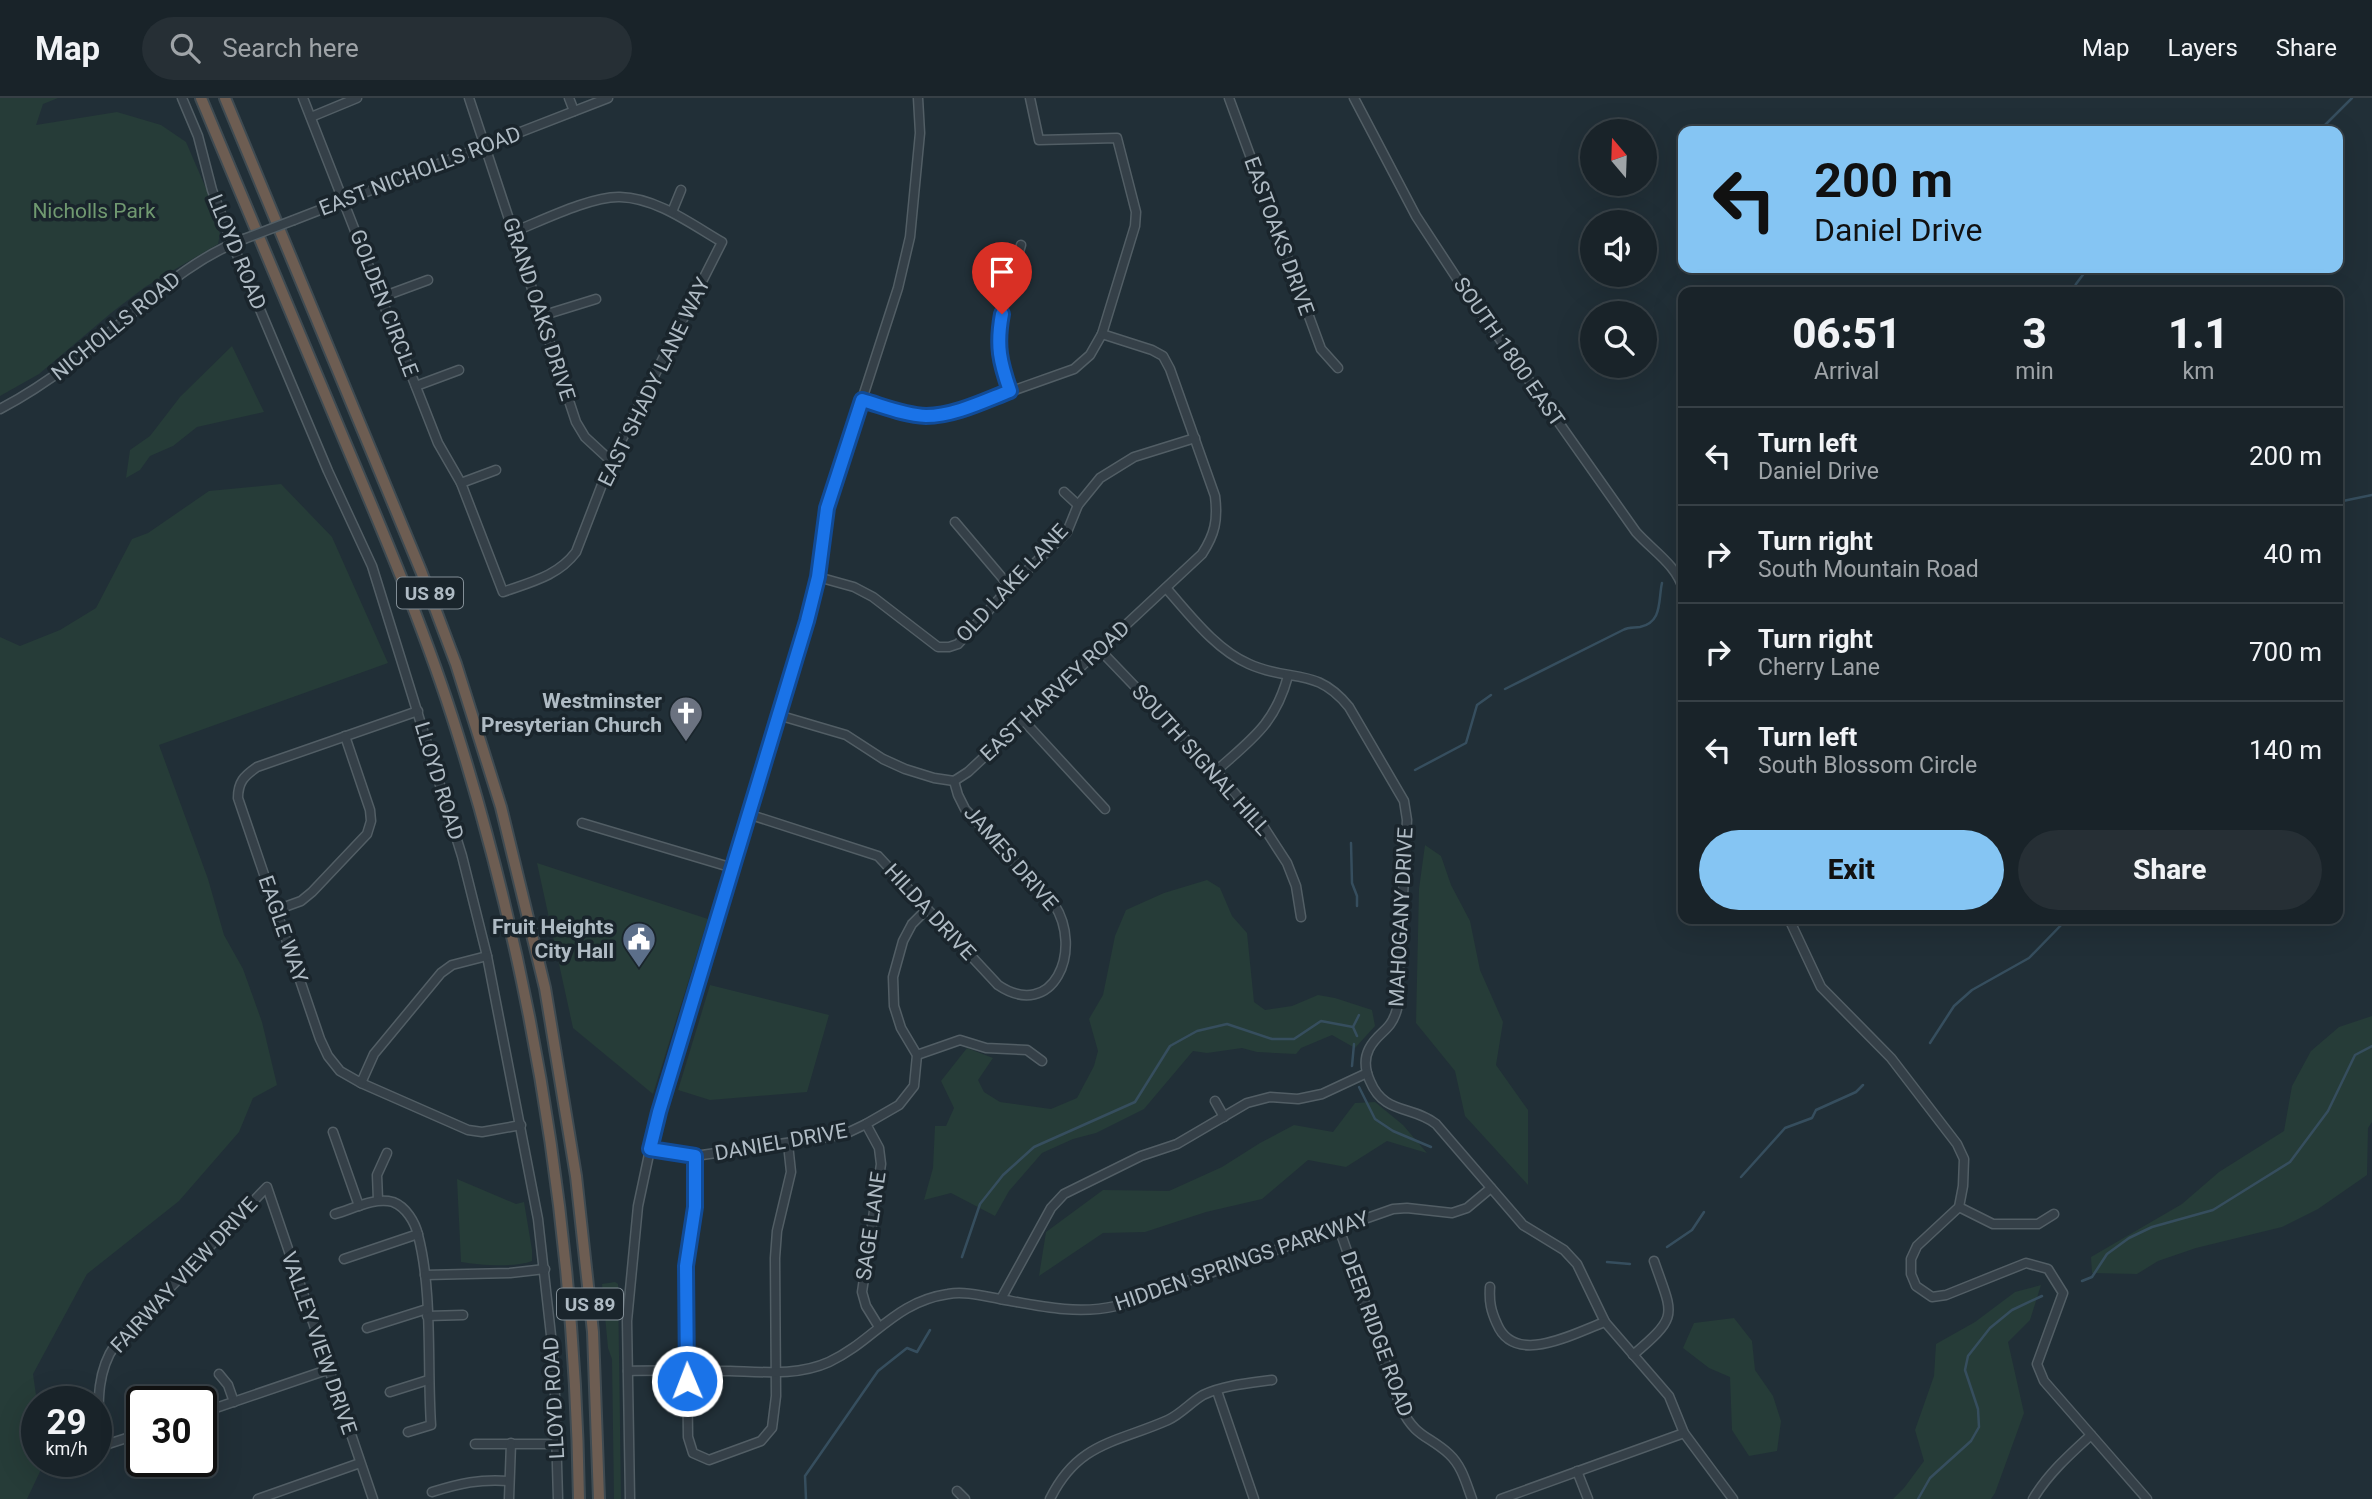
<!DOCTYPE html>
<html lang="en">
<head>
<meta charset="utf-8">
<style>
	:root { --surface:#192329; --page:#262f35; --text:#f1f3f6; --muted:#9fa4a8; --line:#374046; --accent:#85c5f3 }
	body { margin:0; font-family:Roboto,sans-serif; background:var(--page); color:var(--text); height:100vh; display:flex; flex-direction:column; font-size:26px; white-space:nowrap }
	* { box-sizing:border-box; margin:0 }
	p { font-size:23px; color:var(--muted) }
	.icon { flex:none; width:38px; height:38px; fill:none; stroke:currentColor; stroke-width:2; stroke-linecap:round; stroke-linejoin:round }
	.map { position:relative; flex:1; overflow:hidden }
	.panel { position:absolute; left:1678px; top:189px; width:665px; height:637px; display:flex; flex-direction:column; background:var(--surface); border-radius:14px; box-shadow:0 7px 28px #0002,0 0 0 2px var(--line) }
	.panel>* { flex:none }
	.banner { position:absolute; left:1678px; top:28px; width:665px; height:147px; border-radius:14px; box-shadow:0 7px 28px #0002,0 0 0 2px var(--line); background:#85c5f3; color:#111; overflow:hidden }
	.needle { width:46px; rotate:341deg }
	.fabs { position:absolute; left:1580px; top:21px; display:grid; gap:14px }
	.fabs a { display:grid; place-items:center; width:77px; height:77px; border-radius:50%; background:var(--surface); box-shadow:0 7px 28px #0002,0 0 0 2px var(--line); font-size:35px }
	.speed { position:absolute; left:21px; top:1288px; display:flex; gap:14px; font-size:35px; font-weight:700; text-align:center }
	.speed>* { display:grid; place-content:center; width:91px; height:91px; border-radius:50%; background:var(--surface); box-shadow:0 7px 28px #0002,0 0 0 2px var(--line); line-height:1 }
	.speed small { font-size:18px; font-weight:400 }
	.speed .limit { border:4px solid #111; border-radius:10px; background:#fff; color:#111 }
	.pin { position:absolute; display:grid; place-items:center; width:60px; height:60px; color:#fff; margin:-72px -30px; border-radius:50% 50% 50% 0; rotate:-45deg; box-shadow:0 0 7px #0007 }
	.pin .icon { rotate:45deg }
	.me { position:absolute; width:77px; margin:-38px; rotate:359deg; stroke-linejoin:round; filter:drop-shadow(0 0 5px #0008) }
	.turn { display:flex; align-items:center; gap:24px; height:147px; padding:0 21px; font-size:32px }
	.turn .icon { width:91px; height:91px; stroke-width:2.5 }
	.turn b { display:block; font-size:49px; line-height:60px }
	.eta { display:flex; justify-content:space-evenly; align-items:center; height:119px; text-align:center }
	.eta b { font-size:42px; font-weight:800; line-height:49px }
	.button { display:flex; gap:14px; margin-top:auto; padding:14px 21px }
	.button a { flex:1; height:80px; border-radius:42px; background:var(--accent); color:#111; font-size:28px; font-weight:800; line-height:80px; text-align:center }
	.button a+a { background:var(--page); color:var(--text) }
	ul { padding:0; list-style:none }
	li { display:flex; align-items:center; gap:21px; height:98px; padding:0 21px; border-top:2px solid var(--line) }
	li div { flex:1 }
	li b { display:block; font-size:26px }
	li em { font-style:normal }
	header { display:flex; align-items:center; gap:42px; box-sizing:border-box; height:98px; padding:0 35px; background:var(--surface); border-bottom:2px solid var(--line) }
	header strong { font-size:33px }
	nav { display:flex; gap:38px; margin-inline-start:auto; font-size:24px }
	.search { width:490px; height:63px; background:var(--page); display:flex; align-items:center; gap:18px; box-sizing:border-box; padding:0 24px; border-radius:38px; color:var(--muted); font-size:26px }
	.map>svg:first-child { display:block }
	.green { fill:#263c38 }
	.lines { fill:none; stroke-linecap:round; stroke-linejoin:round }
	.stream { stroke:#364e5e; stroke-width:2.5 }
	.minor-casing { stroke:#525e65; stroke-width:11 }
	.highway-casing { stroke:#3f4b52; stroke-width:14 }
	.minor { stroke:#354048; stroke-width:8 }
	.highway { stroke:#6d5d52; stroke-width:10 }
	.minor-bridge-casing { stroke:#525e65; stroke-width:11; stroke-linecap:butt }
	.minor-bridge { stroke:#354048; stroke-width:8 }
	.route-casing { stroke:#114b97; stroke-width:18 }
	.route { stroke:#1a73e8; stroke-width:12 }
	.labels { text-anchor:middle; stroke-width:7; stroke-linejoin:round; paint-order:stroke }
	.shield { fill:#1a252c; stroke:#828e96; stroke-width:2 }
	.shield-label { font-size:19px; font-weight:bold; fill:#afbbc4 }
	.street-label { font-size:21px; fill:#afbbc4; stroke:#1a252c }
	.park-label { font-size:21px; fill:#709970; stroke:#1a252c }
	.poi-label { font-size:21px; font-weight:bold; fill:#afbbc4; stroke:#1a252c; text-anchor:end }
</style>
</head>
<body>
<header>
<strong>Map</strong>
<div class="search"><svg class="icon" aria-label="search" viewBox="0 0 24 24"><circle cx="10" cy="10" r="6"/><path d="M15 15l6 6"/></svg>Search here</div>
<nav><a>Map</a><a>Layers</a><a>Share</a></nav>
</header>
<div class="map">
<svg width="2372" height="1401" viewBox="0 0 2372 1401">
	<rect width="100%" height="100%" fill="#212f37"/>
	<g class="green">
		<path d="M0,0H58L43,6L36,27L117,14L161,27L186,44L208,95L220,136L218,146L145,189L111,215L39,276L0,298Z"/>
		<path d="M232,248L264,314L197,329L173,348L150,358L140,372L126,380L130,352L150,338L180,299Z"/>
		<path d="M281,386L332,439L388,565L159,647L208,781L224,837L243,871L262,924L277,987L253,1000L239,1034L179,1103L87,1176L33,1276L37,1304V1363H45L27,1401H0V539L20,548L60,532L96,510L132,441L148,435L209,393Z"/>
		<path d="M1425,747L1441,758L1451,787L1470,823L1480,872L1503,924L1496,967L1528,1012V1087L1465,1018L1455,973L1416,925L1419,791Z"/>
		<path d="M537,765L708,821L653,996L573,930Z"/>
		<path d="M1207,782L1220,790L1232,818L1247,835L1254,904L1265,912L1292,908L1318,897L1335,900L1372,912L1375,928L1355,950L1332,937L1301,950L1296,956L1257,954L1242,950L1207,955L1193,953L1144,1011L1096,1035L1073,1041L1042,1055L1009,1093L995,1118L951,1095L924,1102L933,1070L935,1028H946L954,1010L941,983L967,950L993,960L978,982L984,994L1000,1004L1051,1011L1077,1000L1094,968L1098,953L1089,921L1103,897L1115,838L1126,812L1164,795Z"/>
		<path d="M710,887L829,917L807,994L710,1002L678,992Z"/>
		<path d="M2372,918V1024L2368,1030L2367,1077L2318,1111L2282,1129L2196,1150L2158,1163L2137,1176L2092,1175L2091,1159L2182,1106L2219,1074L2284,1033L2292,988L2311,953L2339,929Z"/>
		<path d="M1375,1004L1403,1027L1427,1055L1387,1043L1346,1069L1308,1062L1262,1101L1206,1114L1145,1134L1103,1135L1039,1178L1046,1134L1103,1092L1169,1093L1222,1069L1260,1045L1294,1027L1333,1034L1355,1005Z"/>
		<path d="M457,1081L516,1106L524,1104L532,1152V1163C514,1170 479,1167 461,1164Z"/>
		<path d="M615,1184L618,1186L621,1401H614L612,1261L608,1250L602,1186Z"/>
		<path d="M2041,1187L2030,1222L2008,1244L2024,1315L1995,1395L1991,1401H1893L1904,1390L1924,1363L1915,1332L1934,1278L1936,1246L1975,1224L2015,1194Z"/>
		<path d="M1734,1220L1752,1243L1755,1272L1773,1298L1781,1323L1777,1353L1749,1358L1732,1332L1730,1279L1709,1270L1683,1250L1694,1225Z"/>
	</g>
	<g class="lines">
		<g class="stream">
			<path d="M2319,33L2352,0"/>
			<path d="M2072,194L2076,186L2088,170"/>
			<path d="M2338,404L2372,397"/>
			<path d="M1505,591L1623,532C1629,529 1633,530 1640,529C1663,524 1658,502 1662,485"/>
			<path d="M1415,672L1466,645L1477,607L1491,597"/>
			<path d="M1351,745L1352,785L1357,798V808"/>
			<path d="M1353,929L1359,917"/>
			<path d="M1930,945L1954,908L1972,892L2029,860L2067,821"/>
			<path d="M1352,968L1354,946"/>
			<path d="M1359,989L1375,1021L1393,1033L1431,1049"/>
			<path d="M1741,1079L1785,1030L1812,1020L1816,1012L1856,994L1863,987"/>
			<path d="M1667,1149L1692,1132L1704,1114"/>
			<path d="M962,1159L980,1106L1003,1077L1034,1049L1135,1004L1170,948L1197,933L1227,926L1272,941H1294L1321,923L1353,929L1357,938"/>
			<path d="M1607,1164L1630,1166"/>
			<path d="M2082,1183L2092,1179L2107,1156L2129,1140L2152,1129L2213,1112L2290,1064L2328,1013L2355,957L2372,948"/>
			<path d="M806,1401L805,1378L878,1273L907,1250L917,1254L930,1232"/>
			<path d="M1918,1401L1930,1380L1971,1343L1979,1329L1978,1311L1965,1272L1968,1258L1990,1230L2012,1212L2042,1198"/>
		</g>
		<g class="minor-casing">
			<g id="minor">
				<path d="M182,0L198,38L212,92L232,145L328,373L372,468L462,758L487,858L538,1121L554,1264L558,1401"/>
				<path d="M303,0L438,345L461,385L503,494C531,484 558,478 576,454L611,363L722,144C691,126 657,100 620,99C591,98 541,123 513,134"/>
				<path d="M469,0L576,324L585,339L611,363"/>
				<path d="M569,0L574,13"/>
				<path d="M1229,0L1321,251L1338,270"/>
				<path d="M1354,0L1416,118L1456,179L1636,434C1654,454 1676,466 1684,493"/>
				<path d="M311,19L357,0"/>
				<path d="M672,114L681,92"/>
				<path d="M294,122L608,0"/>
				<path d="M382,199L428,182"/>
				<path d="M541,218L596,201"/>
				<path d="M416,288L459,272"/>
				<path d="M1010,293C1007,283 1002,272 1000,262C991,225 1011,182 1021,147"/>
				<path d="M862,302L905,316L928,318L950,315L1074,271L1090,257L1102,236L1135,128L1136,114L1117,40L1039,42L1030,0"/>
				<path d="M0,311C50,285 93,249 136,212C169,184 202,157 244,141"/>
				<path d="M461,385L496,372"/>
				<path d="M1064,394L1078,407"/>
				<path d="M955,424L1010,489"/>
				<path d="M818,479L854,489L873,499L938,549H949L958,546L1010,489L1067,434L1078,407L1100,380L1134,359L1195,340"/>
				<path d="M1166,490C1190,517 1215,551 1249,566C1291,585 1316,568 1349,609L1404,703L1407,722L1397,911C1391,934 1378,933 1369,951C1364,961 1365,972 1370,983C1384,1017 1412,1007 1436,1026L1523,1127L1564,1152L1577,1166L1605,1224L1669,1298L1684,1335L1733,1401"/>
				<path d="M1100,552L1216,673L1263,728L1287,765L1296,788L1301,819"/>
				<path d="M418,613L257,669C244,678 238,684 238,700L320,941L328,958L340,973L361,985L468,1032L482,1034L521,1027"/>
				<path d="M778,617L846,637L883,661L905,671L934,680L954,683L968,674L1202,456C1215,436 1218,422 1215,398L1170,271L1163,258L1152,252L1102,236"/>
				<path d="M1023,622L1105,711"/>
				<path d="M1216,673C1252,641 1275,626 1288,578"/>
				<path d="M748,716L878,758L998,887C1053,924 1084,852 1054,806L965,711L958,697L954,683"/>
				<path d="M582,725L733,770"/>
				<path d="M276,812L301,803L312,794L367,736L371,723L370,712L345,638"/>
				<path d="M1789,821L1821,889L1891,960L1957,1046L1964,1061L1963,1088L1959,1109L1917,1148L1911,1161V1176L1916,1188L1932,1199L1946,1197L2026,1165L2048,1171L2063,1195L2037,1266L2044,1283L2147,1401"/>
				<path d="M917,957L960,942L986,950L1027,952L1042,963"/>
				<path d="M361,985L374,956L441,875L452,867L487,858"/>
				<path d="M1215,1003L1224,1019"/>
				<path d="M866,1026L879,1050L881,1066L862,1194L866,1208L879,1229"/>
				<path d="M333,1034L359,1108"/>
				<path d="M650,1050L695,1058L821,1040L845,1036L866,1026L899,1007L914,988L917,957L901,930L894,908L893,879L903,843L912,826L927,811"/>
				<path d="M695,1058V1109L686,1168L688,1339L693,1355L709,1362L761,1343L772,1330L776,1298L775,1160L777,1133L791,1074L788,1046"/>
				<path d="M378,1102L377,1077L387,1055"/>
				<path d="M1959,1109L1993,1126H2038L2054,1116"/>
				<path d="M335,1116C353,1111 374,1099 393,1104C406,1109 415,1124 418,1137C433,1194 427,1267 431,1327L408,1334"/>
				<path d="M1339,1130L1401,1310C1416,1340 1428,1337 1449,1356C1462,1368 1466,1385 1472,1401"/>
				<path d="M344,1161L418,1136"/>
				<path d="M425,1177L510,1175L545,1171"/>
				<path d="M1490,1189C1489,1204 1491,1213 1497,1226C1515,1269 1574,1235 1605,1224"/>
				<path d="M1001,1201L1051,1110L1064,1096L1141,1058L1177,1046L1247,1005L1270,999L1298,1001L1322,996L1367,975"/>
				<path d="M427,1218L463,1217"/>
				<path d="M367,1230L427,1211"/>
				<path d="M1633,1257C1680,1217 1673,1218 1654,1163"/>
				<path d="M628,1273C662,1272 696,1273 730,1273C763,1274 798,1278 829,1264C874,1243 894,1204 948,1196C965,1193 983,1198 1000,1201C1039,1208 1077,1217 1116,1208L1393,1111L1407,1110L1452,1115L1467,1110L1491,1090"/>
				<path d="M219,1276L228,1287L234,1304"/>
				<path d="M1217,1293L1254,1401"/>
				<path d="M390,1294L428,1282"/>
				<path d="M201,1315L327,1272"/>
				<path d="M142,1335L99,1349C99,1314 94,1277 115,1247L267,1089L373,1401"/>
				<path d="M475,1346H557"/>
				<path d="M1577,1373L1588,1401"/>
				<path d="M957,1393L965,1401"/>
				<path d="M432,1394C461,1385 479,1381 509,1383"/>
				<path d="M258,1401L360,1365"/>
				<path d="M509,1401L511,1345"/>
				<path d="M630,1401L627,1223L638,1108L658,1014L807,524L818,479L827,410L898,190L910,139L920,35L918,0"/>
				<path d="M1050,1401C1078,1344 1116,1345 1168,1322C1181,1316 1191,1304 1203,1297C1224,1287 1250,1285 1272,1282"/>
				<path d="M1501,1401L1684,1335"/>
				<path d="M2033,1401C2048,1376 2069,1357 2091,1337"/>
			</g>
		</g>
		<g class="highway-casing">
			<g id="highway">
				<path d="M201,0C247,111 294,222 340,332C382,432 425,531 457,634C535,883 575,1141 579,1401"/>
				<path d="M225,0L421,473L456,566L501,709L545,890L576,1078L593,1234L599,1401"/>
			</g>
		</g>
		<use href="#minor" class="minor"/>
		<use href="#highway" class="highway"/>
		<g class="minor-bridge-casing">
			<path id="minor-bridge" d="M244,141L294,122"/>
		</g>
		<use href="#minor-bridge" class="minor-bridge"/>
	</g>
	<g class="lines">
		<g class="route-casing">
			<path id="route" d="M687,1283L686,1168L695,1109V1058L650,1051L659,1014L807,523L818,479L827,410L862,302C883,308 904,317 926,318C954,318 984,303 1010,293C1000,264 996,248 1002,216"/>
		</g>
		<use href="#route" class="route"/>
	</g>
	<defs>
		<g id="church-pin" transform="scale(1.75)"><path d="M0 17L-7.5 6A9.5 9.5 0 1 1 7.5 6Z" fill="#6b7280" stroke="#1a252c"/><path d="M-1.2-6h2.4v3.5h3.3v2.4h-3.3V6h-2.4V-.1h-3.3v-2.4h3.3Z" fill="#fff"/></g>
		<g id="civic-pin" transform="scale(1.75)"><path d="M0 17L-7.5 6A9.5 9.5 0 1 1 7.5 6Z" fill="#5c6f8a" stroke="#1a252c"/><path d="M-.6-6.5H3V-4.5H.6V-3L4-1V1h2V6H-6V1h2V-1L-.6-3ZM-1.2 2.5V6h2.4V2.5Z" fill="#fff"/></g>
	</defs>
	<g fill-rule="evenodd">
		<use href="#church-pin" x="686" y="615"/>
		<use href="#civic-pin" x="639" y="841"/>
	</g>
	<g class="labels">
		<g class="shield">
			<rect x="397" y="479.5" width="66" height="31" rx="5"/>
			<rect x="557" y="1190.5" width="66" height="31" rx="5"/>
		</g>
		<g class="shield-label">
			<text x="430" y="502">US 89</text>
			<text x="590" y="1213">US 89</text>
		</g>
		<g class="street-label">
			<text transform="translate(420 73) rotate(-21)" y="7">EAST NICHOLLS ROAD</text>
			<text transform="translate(1279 138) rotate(70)" y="7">EASTOAKS DRIVE</text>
			<text transform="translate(237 154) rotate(68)" y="7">LLOYD ROAD</text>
			<text transform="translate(384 205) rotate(69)" y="7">GOLDEN CIRCLE</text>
			<text transform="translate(539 211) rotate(72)" y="7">GRAND OAKS DRIVE</text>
			<text transform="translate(116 228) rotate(-39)" y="7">NICHOLLS ROAD</text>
			<text transform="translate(1509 254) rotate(55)" y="7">SOUTH 1800 EAST</text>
			<text transform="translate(654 284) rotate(-64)" y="7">EAST SHADY LANE WAY</text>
			<text transform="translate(1012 485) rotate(-47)" y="7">OLD LAKE LANE</text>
			<text transform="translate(1055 593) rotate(-43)" y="7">EAST HARVEY ROAD</text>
			<text transform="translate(1201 662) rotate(48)" y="7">SOUTH SIGNAL HILL</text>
			<text transform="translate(439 683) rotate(73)" y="7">LLOYD ROAD</text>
			<text transform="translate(1011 760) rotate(49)" y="7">JAMES DRIVE</text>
			<text transform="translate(930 814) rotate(47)" y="7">HILDA DRIVE</text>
			<text transform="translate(1401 819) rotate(-87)" y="7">MAHOGANY DRIVE</text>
			<text transform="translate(283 831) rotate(71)" y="7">EAGLE WAY</text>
			<text transform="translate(781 1044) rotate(-10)" y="7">DANIEL DRIVE</text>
			<text transform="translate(871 1128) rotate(-82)" y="7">SAGE LANE</text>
			<text transform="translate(1242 1163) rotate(-19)" y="7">HIDDEN SPRINGS PARKWAY</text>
			<text transform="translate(184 1177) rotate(-47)" y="7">FAIRWAY VIEW DRIVE</text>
			<text transform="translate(1377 1236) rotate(70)" y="7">DEER RIDGE ROAD</text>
			<text transform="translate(319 1245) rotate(71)" y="7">VALLEY VIEW DRIVE</text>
			<text transform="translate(554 1300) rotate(-93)" y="7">LLOYD ROAD</text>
		</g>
		<g class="park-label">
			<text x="94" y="120">Nicholls Park</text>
		</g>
		<g class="poi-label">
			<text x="662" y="610">Westminster<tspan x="662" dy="24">Presyterian Church</tspan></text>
			<text x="614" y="836">Fruit Heights<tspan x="614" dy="24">City Hall</tspan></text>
		</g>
	</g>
</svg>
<div class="fabs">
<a><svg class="needle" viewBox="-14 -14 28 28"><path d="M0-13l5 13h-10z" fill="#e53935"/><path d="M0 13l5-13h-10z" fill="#9fa4a8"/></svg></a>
<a><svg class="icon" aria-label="sound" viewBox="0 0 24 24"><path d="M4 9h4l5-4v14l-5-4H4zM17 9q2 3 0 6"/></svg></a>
<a><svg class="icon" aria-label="search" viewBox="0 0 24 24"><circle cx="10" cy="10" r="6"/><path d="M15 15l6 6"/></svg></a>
</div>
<div class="speed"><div>29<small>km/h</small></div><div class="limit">30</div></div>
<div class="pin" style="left:1002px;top:216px;background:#d93025"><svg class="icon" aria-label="arrive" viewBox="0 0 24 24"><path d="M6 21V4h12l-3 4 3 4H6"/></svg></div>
<svg class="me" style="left:687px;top:1283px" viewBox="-20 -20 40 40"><circle r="17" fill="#1a73e8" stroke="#fff" stroke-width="3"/><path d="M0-11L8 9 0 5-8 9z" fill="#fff"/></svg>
<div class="banner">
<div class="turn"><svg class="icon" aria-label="left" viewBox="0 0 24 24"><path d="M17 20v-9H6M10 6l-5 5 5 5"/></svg><div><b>200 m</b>Daniel Drive</div></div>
</div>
<section class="panel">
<div class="eta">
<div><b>06:51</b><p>Arrival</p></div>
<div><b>3</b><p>min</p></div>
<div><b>1.1</b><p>km</p></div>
</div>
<ul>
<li><svg class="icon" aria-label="left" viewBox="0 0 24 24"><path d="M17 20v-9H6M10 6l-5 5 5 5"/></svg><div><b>Turn left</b><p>Daniel Drive</p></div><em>200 m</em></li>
<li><svg class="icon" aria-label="right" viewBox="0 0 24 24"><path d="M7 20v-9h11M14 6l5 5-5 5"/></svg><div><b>Turn right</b><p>South Mountain Road</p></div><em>40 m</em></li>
<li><svg class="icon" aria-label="right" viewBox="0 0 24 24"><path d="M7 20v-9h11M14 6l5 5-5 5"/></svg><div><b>Turn right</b><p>Cherry Lane</p></div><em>700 m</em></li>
<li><svg class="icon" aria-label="left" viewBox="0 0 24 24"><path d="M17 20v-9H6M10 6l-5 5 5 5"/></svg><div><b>Turn left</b><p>South Blossom Circle</p></div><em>140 m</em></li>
</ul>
<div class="button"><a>Exit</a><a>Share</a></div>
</section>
</div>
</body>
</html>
